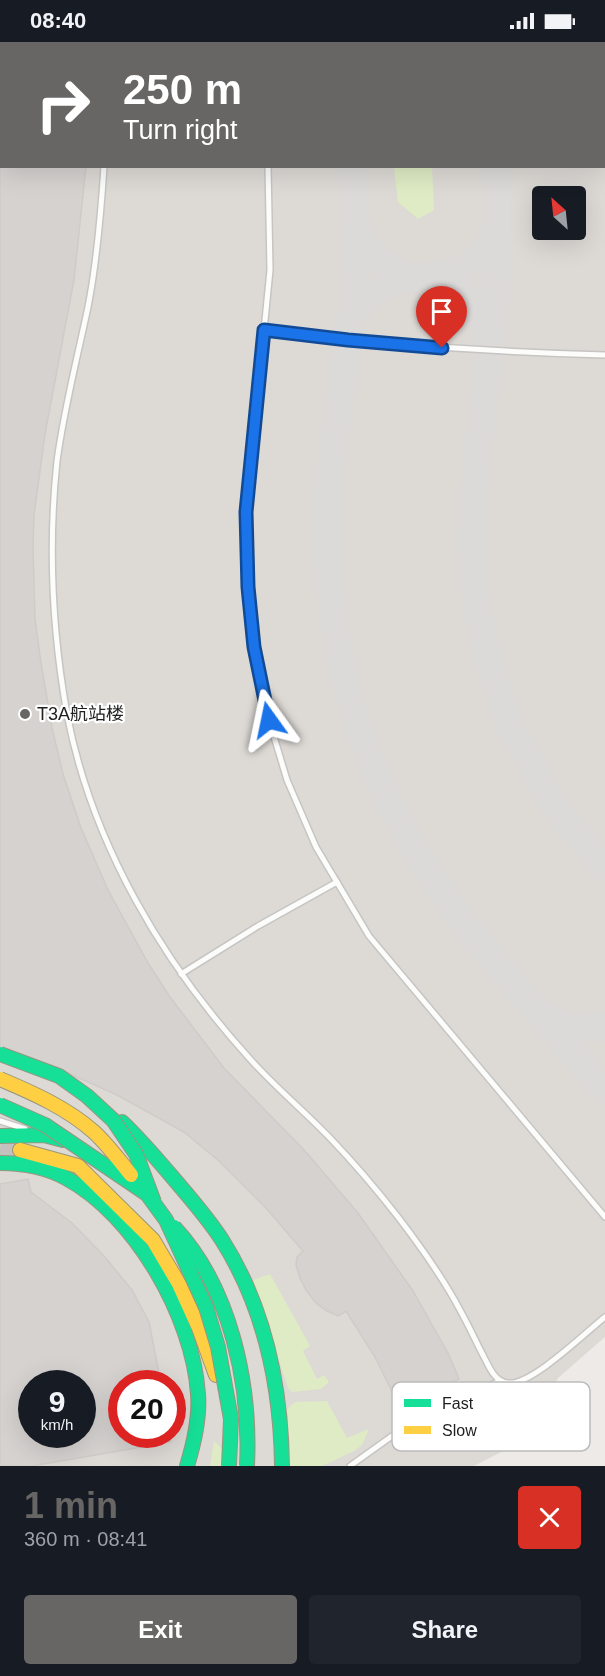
<!DOCTYPE html>
<html lang="en">
<head>
<meta charset="utf-8">
<style>
	:root { --surface:#171b24; --page:#20242c; --text:#f1f3f6; --muted:#9ea1a6; --accent:#676665 }
	body { margin:0; font-family:Arial,"Noto Sans SC",sans-serif; background:var(--page); color:var(--text); height:100vh; display:flex; flex-direction:column; font-size:22px; white-space:nowrap }
	* { box-sizing:border-box; margin:0 }
	p { font-size:20px; color:var(--muted) }
	.icon { flex:none; width:33px; height:33px; fill:none; stroke:currentColor; stroke-width:2; stroke-linecap:round; stroke-linejoin:round }
	.map { position:relative; height:1424px; overflow:hidden }
	.side { display:flex; flex-direction:column; background:var(--surface); flex:1 }
	.side>* { flex:none }
	.top-card { position:absolute; left:0px; top:0px; width:606px; height:126px; box-shadow:0 6px 24px #0002; background:#676665; color:#fff; overflow:hidden }
	.needle { width:39px; rotate:333deg }
	.controls { position:absolute; left:532px; top:144px; display:grid; gap:12px }
	.controls a { display:grid; place-items:center; width:54px; height:54px; border-radius:6px; background:var(--surface); box-shadow:0 6px 24px #0002; font-size:30px }
	.speed { position:absolute; left:18px; top:1328px; display:flex; gap:12px; font-size:30px; font-weight:700; text-align:center }
	.speed>* { display:grid; place-content:center; width:78px; height:78px; border-radius:50%; background:var(--surface); box-shadow:0 6px 24px #0002; line-height:1 }
	.speed small { font-size:15px; font-weight:400 }
	.speed .limit { border:9px solid #d22; background:#fff; color:#111 }
	.pin { position:absolute; display:grid; place-items:center; width:51px; height:51px; color:#fff; margin:-62px -26px; border-radius:50% 50% 50% 0; rotate:-45deg; box-shadow:0 0 6px #0007 }
	.pin .icon { rotate:45deg }
	.me { position:absolute; width:66px; margin:-33px; rotate:348deg; stroke-linejoin:round; filter:drop-shadow(0 0 4px #0008) }
	.turn { display:flex; align-items:center; gap:21px; height:126px; padding:0 24px; font-size:27px }
	.turn .icon { width:78px; height:78px; stroke-width:2.5 }
	.turn b { display:block; font-size:42px; line-height:51px }
	.round { display:grid; place-items:center; flex:none; width:63px; height:63px; border-radius:6px; background:var(--page) }
	.headline { display:flex; align-items:center; justify-content:space-between; height:102px; padding:0 24px }
	h1 { font-size:36px; font-weight:800; line-height:45px; color:var(--accent) }
	.primary-button { display:flex; gap:12px; margin-top:auto; padding:12px 24px }
	.primary-button a { flex:1; height:69px; border-radius:6px; background:var(--accent); color:#fff; font-size:24px; font-weight:800; line-height:69px; text-align:center }
	.primary-button a+a { background:var(--page); color:var(--text) }
	.status { display:flex; justify-content:space-between; align-items:center; height:42px; padding:0 30px; background:var(--surface); direction:ltr }
	.status svg { height:16px; fill:currentColor }
	.map>svg:first-child { display:block }
	.airport { fill:#dddad6; fill-rule:evenodd }
	.grass { fill:#deebc4 }
	.lines { fill:none; stroke-linecap:round; stroke-linejoin:round }
	.taxiway { stroke:#dcdad8; stroke-width:28 }
	.building { fill:#d5d2d0; stroke:#d0cbc8; stroke-width:1.5; fill-rule:evenodd }
	.secondary-tunnel { stroke:#c4c1bf; stroke-width:16; stroke-dasharray:16 8; stroke-linecap:butt }
	.lane-casing { stroke:#c6c5c3; stroke-width:8 }
	.fast-casing { stroke:#98967e; stroke-width:16 }
	.slow-casing { stroke:#98967e; stroke-width:16 }
	.lane { stroke:#fcfcfb; stroke-width:5 }
	.fast { stroke:#16e098; stroke-width:14 }
	.slow { stroke:#ffcf43; stroke-width:14 }
	.fast-bridge-casing { stroke:#98967e; stroke-width:16; stroke-linecap:butt }
	.slow-bridge-casing { stroke:#98967e; stroke-width:16; stroke-linecap:butt }
	.fast-bridge { stroke:#16e098; stroke-width:14 }
	.slow-bridge { stroke:#ffcf43; stroke-width:14 }
	.route-casing { stroke:#114b97; stroke-width:15 }
	.route { stroke:#1a73e8; stroke-width:10 }
	.poi-dot { fill:#676665; stroke:#fff; stroke-width:2 }
	.labels { text-anchor:middle; stroke-width:4.5; stroke-linejoin:round; paint-order:stroke }
	.poi-label { font-size:18px; fill:#1f1f1f; stroke:#fff; text-anchor:start }
	.key { fill:#fff; stroke:#bcbcbc; stroke-width:1.5 }
	.key-label { font-size:16px; fill:#1f1f1f }
</style>
</head>
<body>
<div class="status"><b>08:40</b><svg viewBox="0 0 49 12"><path d="M0 12V9h3v3zM5 12V6h3v6zM10 12V3h3v9zM15 12V0h3v12zM26 1h20v11H26zM47 4h2v5h-2z"/></svg></div>
<div class="map">
<svg width="605" height="1424" viewBox="0 0 605 1424">
	<rect width="100%" height="100%" fill="#edeae7"/>
	<path class="airport" d="M0,0H605V1295L558,1336L532,1394L474,1424H0ZM2,2H604V124H2ZM543,154H576V188H543ZM32,1341H82V1392H32ZM122,1341H172V1392H122Z"/>
	<g class="grass">
		<path d="M394,125H432L434,168L418,177L398,160Z"/>
		<path d="M270,1232L310,1304L303,1309L317,1337L324,1333L329,1340L321,1347L292,1350L288,1346L253,1238Z"/>
		<path d="M327,1359L347,1396L369,1387L362,1403L354,1409L322,1424H288L287,1367L295,1360Z"/>
		<path d="M214,1399L237,1421L239,1424H210Z"/>
	</g>
	<g class="lines">
		<g class="taxiway">
			<path d="M478,0V2"/>
			<path d="M342,2V0"/>
			<path d="M351,124C355,168 357,213 353,256C346,325 332,393 327,462C326,481 327,500 328,518C333,636 371,747 438,845C453,868 470,889 487,910C525,957 565,1003 605,1049"/>
			<path d="M495,124L498,183L495,262L476,422L472,489L473,536L477,566L487,613L510,684L556,768L605,826"/>
			<path d="M356,181C362,210 386,223 409,235"/>
			<path d="M427,234C460,235 483,271 489,301"/>
			<path d="M350,276C362,263 371,250 388,242C408,233 421,237 442,233C469,229 489,209 497,183"/>
			<path d="M541,970C560,983 582,990 605,984"/>
		</g>
	</g>
	<g class="building">
		<path d="M0,0H90L2,2V124H86L74,238L45,392L34,473L33,505L35,577L41,621L52,686L63,732L81,786L108,848L148,921L170,955L224,1026L305,1109L358,1171L413,1249L449,1313L459,1337L400,1366L375,1315L346,1269L338,1274L327,1269L316,1261L306,1248L300,1236L296,1223L297,1215L303,1209L265,1165L219,1119L184,1090L117,1053L57,1026L0,1010Z"/>
		<path d="M28,1137L31,1150L72,1181L104,1214L132,1248L149,1280L161,1341H122V1392H170L171,1400L32,1424H0V1142ZM32,1341H82V1392H32Z"/>
	</g>
	<g class="lines">
		<path class="secondary-tunnel" d="M0,1106L20,1108"/>
		<g class="lane-casing">
			<g id="lane">
				<path d="M109,0V2"/>
				<path d="M262,0V2"/>
				<path d="M104,124C101,171 97,219 88,265C77,317 64,367 57,419C48,504 52,588 67,672C92,802 162,920 250,1017C275,1045 304,1069 330,1096C354,1121 377,1148 398,1175C421,1205 443,1236 460,1268C469,1284 476,1300 484,1315C489,1325 495,1340 508,1341C531,1344 586,1290 605,1275"/>
				<path d="M268,124L270,228L246,470L248,545L254,605L269,678L287,738L316,805L369,894L605,1175"/>
				<path d="M264,288C377,302 491,310 605,313"/>
				<path d="M181,932L258,884L337,840"/>
				<path d="M0,1079L25,1087"/>
				<path d="M350,1424L392,1394L462,1356L500,1339"/>
			</g>
		</g>
		<g class="fast-casing">
			<g id="fast">
				<path d="M122,1080C141,1098 157,1117 174,1137C191,1157 208,1176 222,1198C265,1266 281,1345 282,1424"/>
				<path d="M0,1094L44,1093L63,1098"/>
				<path d="M0,1121C23,1121 46,1125 66,1136C135,1173 193,1275 198,1352C200,1376 194,1401 187,1424"/>
			</g>
		</g>
		<g class="slow-casing">
			<path id="slow" d="M20,1108L78,1124L153,1198L179,1242L199,1286L216,1333"/>
		</g>
		<use href="#lane" class="lane"/>
		<use href="#fast" class="fast"/>
		<use href="#slow" class="slow"/>
		<g class="fast-bridge-casing">
			<g id="fast-bridge">
				<path d="M0,1012L59,1034L87,1054L113,1078L136,1112L154,1160"/>
				<path d="M0,1063L45,1083L147,1152L166,1178L206,1265L218,1305L231,1377L229,1424"/>
				<path d="M174,1185C231,1246 251,1343 247,1424"/>
			</g>
		</g>
		<g class="slow-bridge-casing">
			<path id="slow-bridge" d="M0,1037C33,1051 67,1066 94,1090C108,1103 119,1118 131,1133"/>
		</g>
		<use href="#fast-bridge" class="fast-bridge"/>
		<use href="#slow-bridge" class="slow-bridge"/>
	</g>
	<g class="lines">
		<g class="route-casing">
			<path id="route" d="M269,678L254,605L248,545L246,470L264,288L348,298L442,306"/>
		</g>
		<use href="#route" class="route"/>
	</g>
	<circle class="poi-dot" cx="25" cy="672" r="6"/>
	<g class="labels">
		<g class="poi-label">
			<text x="37" y="678">T3A航站楼</text>
		</g>
	</g>
	<rect x="392" y="1340" width="198" height="69" rx="9" class="key"/>
	<rect x="404" y="1357" width="27" height="8" fill="#16e098"/>
	<rect x="404" y="1384" width="27" height="8" fill="#ffcf43"/>
	<g class="key-label">
		<text x="442" y="1367">Fast</text>
		<text x="442" y="1394">Slow</text>
	</g>
</svg>
<div class="controls">
<a><svg class="needle" viewBox="-14 -14 28 28"><path d="M0-13l5 13h-10z" fill="#e53935"/><path d="M0 13l5-13h-10z" fill="#9ea1a6"/></svg></a>
</div>
<div class="speed"><div>9<small>km/h</small></div><div class="limit">20</div></div>
<div class="pin" style="left:442px;top:306px;background:#d93025"><svg class="icon" aria-label="arrive" viewBox="0 0 24 24"><path d="M6 21V4h12l-3 4 3 4H6"/></svg></div>
<svg class="me" style="left:269px;top:678px" viewBox="-20 -20 40 40"><path d="M0-17L14 15 0 8-14 15z" fill="#1a73e8" stroke="#fff" stroke-width="4"/></svg>
<div class="top-card">
<div class="turn"><svg class="icon" aria-label="right" viewBox="0 0 24 24"><path d="M7 20v-9h11M14 6l5 5-5 5"/></svg><div><b>250 m</b>Turn right</div></div>
</div>
</div>
<section class="side">
<div class="headline"><div><h1>1 min</h1><p>360 m · 08:41</p></div><a class="round" style="background:#d93025;color:#fff"><svg class="icon" aria-label="close" viewBox="0 0 24 24"><path d="M6 6l12 12M18 6L6 18"/></svg></a></div>
<div class="primary-button"><a>Exit</a><a>Share</a></div>
</section>
</body>
</html>
